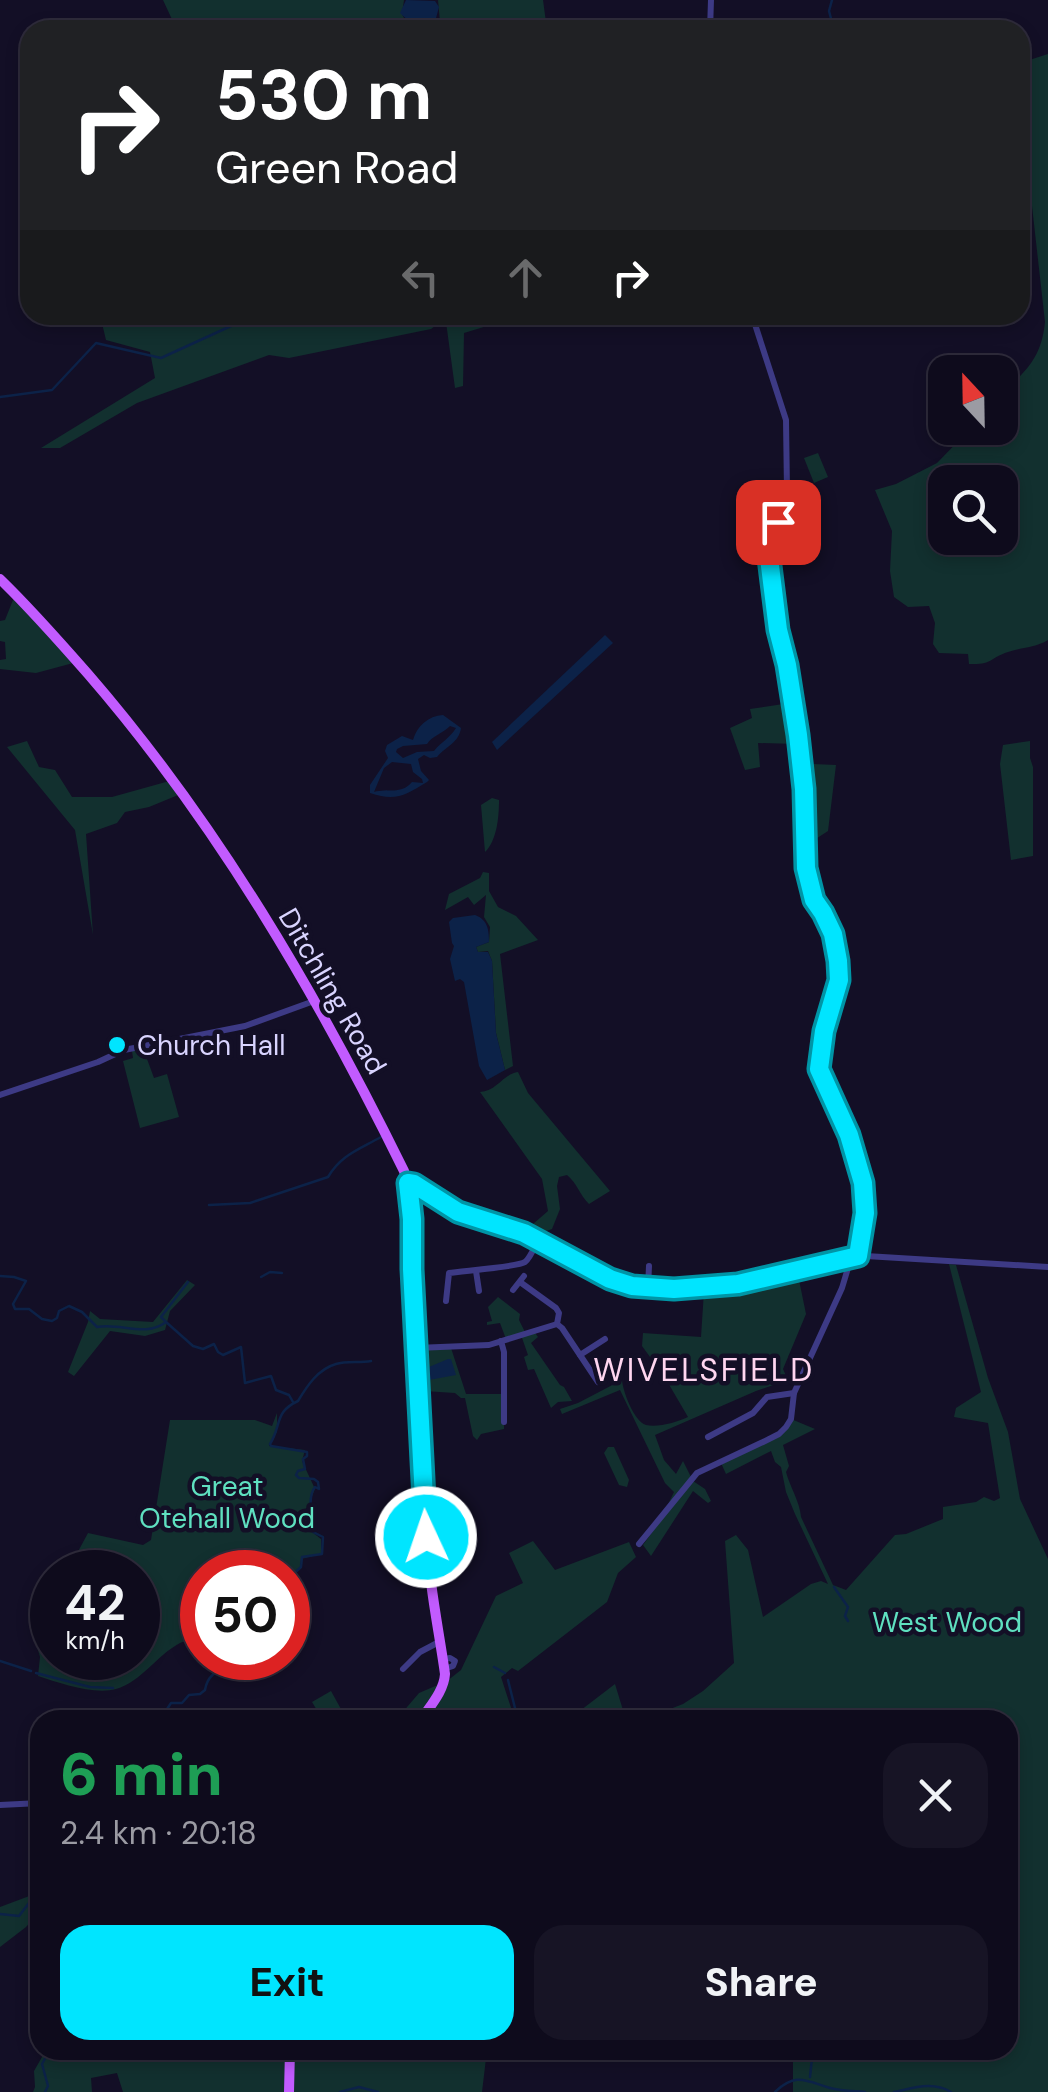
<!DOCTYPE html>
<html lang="en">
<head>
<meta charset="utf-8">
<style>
	:root { --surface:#0e0b1c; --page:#171425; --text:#f1f3f6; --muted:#9b9ba3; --line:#2e2b3b; --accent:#00e5ff }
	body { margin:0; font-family:"DM Sans",sans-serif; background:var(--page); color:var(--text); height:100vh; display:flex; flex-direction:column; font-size:38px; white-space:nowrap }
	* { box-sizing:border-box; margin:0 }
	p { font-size:32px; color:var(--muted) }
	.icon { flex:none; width:55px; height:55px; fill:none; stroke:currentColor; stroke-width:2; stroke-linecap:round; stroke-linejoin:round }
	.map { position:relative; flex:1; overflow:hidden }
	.panel { position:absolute; left:30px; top:1710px; width:988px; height:350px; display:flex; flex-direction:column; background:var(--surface); border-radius:30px; box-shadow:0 5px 15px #0003,0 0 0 2px var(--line) }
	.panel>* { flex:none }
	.guide { position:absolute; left:20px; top:20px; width:1010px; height:305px; border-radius:30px; box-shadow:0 5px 15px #0003,0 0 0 2px var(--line); background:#202124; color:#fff; overflow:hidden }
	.needle { width:65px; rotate:338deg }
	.buttons { position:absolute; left:928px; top:355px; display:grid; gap:20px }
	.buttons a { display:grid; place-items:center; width:90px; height:90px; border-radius:20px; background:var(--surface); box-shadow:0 5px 15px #0003,0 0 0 2px var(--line); font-size:50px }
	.speed { position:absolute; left:30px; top:1550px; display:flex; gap:20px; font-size:50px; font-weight:700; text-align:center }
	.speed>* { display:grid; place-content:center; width:130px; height:130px; border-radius:50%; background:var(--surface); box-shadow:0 5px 15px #0003,0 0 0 2px var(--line); line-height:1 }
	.speed small { font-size:25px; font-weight:400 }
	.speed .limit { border:15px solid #d22; background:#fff; color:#111 }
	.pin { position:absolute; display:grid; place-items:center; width:85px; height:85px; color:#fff; margin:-42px; border-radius:20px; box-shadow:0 5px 15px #0006 }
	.me { position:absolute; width:110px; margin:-55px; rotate:357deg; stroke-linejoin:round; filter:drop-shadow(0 0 8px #0008) }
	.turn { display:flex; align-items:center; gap:35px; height:210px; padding:0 30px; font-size:45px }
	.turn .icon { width:130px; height:130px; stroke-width:2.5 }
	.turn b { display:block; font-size:70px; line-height:85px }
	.lanes { display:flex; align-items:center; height:95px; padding:0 30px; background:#0003; justify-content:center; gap:50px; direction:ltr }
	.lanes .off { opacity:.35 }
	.round { display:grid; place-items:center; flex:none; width:105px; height:105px; border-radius:30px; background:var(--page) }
	.summary { display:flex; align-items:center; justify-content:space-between; height:170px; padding:0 30px }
	h1 { font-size:60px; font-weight:800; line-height:75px; color:#1e9e55 }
	.primary-button { display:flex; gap:20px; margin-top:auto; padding:20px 30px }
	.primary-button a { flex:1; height:115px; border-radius:30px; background:var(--accent); color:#111; font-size:40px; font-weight:800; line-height:115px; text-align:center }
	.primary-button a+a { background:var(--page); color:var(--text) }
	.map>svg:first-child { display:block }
	.green { fill:#12302f; fill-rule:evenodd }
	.water { fill:#0c2248; fill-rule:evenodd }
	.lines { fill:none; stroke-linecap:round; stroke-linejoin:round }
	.stream { stroke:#0c2248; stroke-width:2.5 }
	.minor { stroke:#3d3a85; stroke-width:6 }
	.major { stroke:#c25bff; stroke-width:10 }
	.route-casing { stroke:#0095a6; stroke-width:25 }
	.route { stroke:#00e5ff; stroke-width:18 }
	.poi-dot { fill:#00e5ff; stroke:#130f26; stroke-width:4 }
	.labels { text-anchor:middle; stroke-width:9; stroke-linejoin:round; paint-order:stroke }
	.street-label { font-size:28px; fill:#d9d4ff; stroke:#130f26 }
	.poi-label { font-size:28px; fill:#d9d4ff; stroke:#130f26; text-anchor:start }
	.park-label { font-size:28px; fill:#5fe0c0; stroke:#130f26 }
	.quarter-label { font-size:32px; letter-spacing:2.5px; fill:#ffd6f0; stroke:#130f26 }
</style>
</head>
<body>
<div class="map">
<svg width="1048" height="2092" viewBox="0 0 1048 2092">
	<rect width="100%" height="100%" fill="#130f26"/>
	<g class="green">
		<path d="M163,0H404L402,14L405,20L426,27L440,22L438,0H543L547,30H173L176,28Z"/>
		<path d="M1048,54V640C1035,648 1022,647 1008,652C989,658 993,665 969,664L968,654L939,653L933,644L935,623L929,606L908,607L894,597L890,571L892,531L875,490L896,484L937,463L971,428H1000V397C1025,370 1041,361 1045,322L1020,99V63ZM945,482H1000V538H945Z"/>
		<path d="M100,315H155V323L157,319L178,315H450L431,329L289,358L269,355L137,403L60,448H41L155,378L150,352L106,340Z"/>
		<path d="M501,315H523L464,333L463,386L455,388L446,322L459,318L462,326Z"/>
		<path d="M818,453L828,477L814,483L804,458Z"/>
		<path d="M15,595L77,662L36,673L0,669V660L6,659L5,642L0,641V621L5,620Z"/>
		<path d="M769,621L778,622L800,689L813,764L836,765L828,831L808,844L805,845L797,744L758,743L760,767L745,770L730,728L752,718L750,709L790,703L783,666Z"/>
		<path d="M27,741L39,767L55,770L72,797H112L173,780L183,793L149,807L125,812L117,823L86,834L93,935L75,830L7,747Z"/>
		<path d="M1030,741V758L1033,767V856L1011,860L1000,764L1003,745Z"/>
		<path d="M492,798L499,800C499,817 497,840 485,852L481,805Z"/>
		<path d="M483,872L489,873V891L498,907L516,916L538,940L500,954L513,1066L505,1070L496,1033L492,961L488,951L478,952L476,947L489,942L490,927L484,917L486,895L474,905L468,897L445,910L449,894L480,878Z"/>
		<path d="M139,1050L147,1059L154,1078L167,1074L179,1117L140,1128L123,1061L133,1058L132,1051Z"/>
		<path d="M518,1072L528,1093L610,1191L589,1204C579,1194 577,1183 567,1175L559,1177L557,1186L560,1209L552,1229L541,1233L500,1218V1215L533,1224L548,1211L542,1179L480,1092C497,1091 503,1074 518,1072Z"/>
		<path d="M949,1264L956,1265L988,1378L1008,1432L1020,1499L1048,1559V2092H793V2057L806,2050H1008V1720H642L683,1704L703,1691L734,1663L725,1541L736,1535L748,1550L763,1617L811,1584L821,1581L828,1584L795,1514L786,1492L781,1467L775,1462L771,1451L726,1474L721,1463L779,1434L791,1419L815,1429L783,1445L789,1466L786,1472C790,1487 800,1502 801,1517L833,1585L846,1590L895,1535L906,1534L943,1519V1507L976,1502L984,1497L994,1501L1000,1498L988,1423L954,1417L956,1408L981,1392Z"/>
		<path d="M798,1275L806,1314L783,1369L787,1378L782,1382L756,1391L655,1435L664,1460L676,1474L683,1461L693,1481L705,1489L711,1501L708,1503L693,1491L651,1556L643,1545L659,1523L674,1492L665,1483L620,1390L562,1414L560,1409L578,1403L622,1380C623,1392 634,1421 646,1425C657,1428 678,1422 688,1417L664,1376L642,1346L643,1333L701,1337L704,1291L769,1282Z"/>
		<path d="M187,1280L195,1285L170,1311L165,1330L145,1336L110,1331L74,1376L68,1372L88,1322L90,1311L100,1319L153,1322Z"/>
		<path d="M498,1297L520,1314L519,1320L525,1332L533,1330L538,1337L531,1343L560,1385L564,1387L572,1401L558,1402L551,1408L534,1369L528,1370L524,1357L528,1355L521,1335L506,1339L500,1323L487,1325V1322L492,1321L488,1307Z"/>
		<path d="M421,1348H451L466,1394H504V1429L481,1434L477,1440L473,1436L465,1398H461L455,1393L424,1391Z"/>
		<path d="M277,1413V1432L269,1446L305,1450L302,1461L315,1489L310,1501L312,1532L321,1539V1554L301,1559L300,1568L288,1580V1572H202V1639C195,1640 186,1640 180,1643C157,1655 141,1682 116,1689C94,1695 59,1683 38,1676L40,1657L34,1636L52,1600V1658H138V1572H67L88,1533L143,1545L151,1540L170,1420H255L272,1426Z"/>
		<path d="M608,1447H614L629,1480L627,1487L619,1485L604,1453Z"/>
		<path d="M533,1541L555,1570L629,1542L636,1557L618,1573L607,1602L518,1671L512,1668L501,1677L515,1720H396L419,1693L447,1681L461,1670L496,1596L523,1583L509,1553Z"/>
		<path d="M615,1684L626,1720H568Z"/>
		<path d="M331,1691L347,1720H323L312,1702Z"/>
		<path d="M40,1892V1911L26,1927L0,1947V1907Z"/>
		<path d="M46,2050H63L61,2058L70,2062L136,2050H487L482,2092H123L117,2073L91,2078L92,2092H33L35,2087L34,2071Z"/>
	</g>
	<g class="water">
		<path d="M406,0L435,1L439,7L435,22C422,23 411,25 400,13Z"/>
		<path d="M605,635L613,643L497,750L492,742Z"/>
		<path d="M443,715L461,728C459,743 446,746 437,757L430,758L424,755L418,759L421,771L429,780L427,782C405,795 396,802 370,793V785L388,758L385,751L387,745L402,736L413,740C417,726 428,716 443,715ZM450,726L456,728C450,738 441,742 434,751L417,752L403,758L396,752L397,749L403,746L427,744C432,736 443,733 450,726ZM392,762L411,764L413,772L422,779L423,783L412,782C401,795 388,788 374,792L384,768Z"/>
		<path d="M475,915C488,920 489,930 489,942L476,947L478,952H488L492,961L496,1033L505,1070L487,1080L479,1066L464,982L460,979L455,981L450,959L454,946L452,943L449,922L453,918Z"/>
		<path d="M448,1359H451L456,1375L429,1380V1367Z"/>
	</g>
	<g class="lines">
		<g class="stream">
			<path d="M832,0L829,11L834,30"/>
			<path d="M0,397L52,390L96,343L161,358L255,315"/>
			<path d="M209,1205L250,1203L328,1177C341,1155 358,1150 381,1137"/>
			<path d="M0,1276L14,1277L26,1281L13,1304L15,1309H29L42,1319L52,1321L57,1318L59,1311L69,1306L82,1312L97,1327C120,1322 145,1338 166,1322L193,1346L203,1349L214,1344L218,1352L223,1355L241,1347L245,1383L271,1376L276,1390L289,1395L293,1402"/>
			<path d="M261,1277L270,1272L282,1273"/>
			<path d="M166,1322L161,1317L188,1282"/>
			<path d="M288,1579L301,1567L302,1557L322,1554L323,1537L313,1532C312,1518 307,1497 315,1487L319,1489L318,1482L314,1479L299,1478L296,1475L298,1471L305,1469L303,1459L307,1456V1452L271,1446L270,1444C282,1425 274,1412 298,1401C307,1386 318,1369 336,1364C346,1361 360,1363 371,1361"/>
			<path d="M834,1587L848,1607L845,1616L848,1621"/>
			<path d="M288,1592L289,1596L288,1597"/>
			<path d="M0,1661L31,1671"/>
			<path d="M494,1667L505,1673"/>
			<path d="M36,1673L90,1687L113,1688"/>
			<path d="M508,1680L518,1720"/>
			<path d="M160,1720L171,1703H182L189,1695L200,1694L205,1690C207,1677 216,1670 228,1667L240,1673L251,1658"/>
			<path d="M0,1914L19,1916L32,1899L40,1893"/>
			<path d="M810,2077L812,2058L817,2050"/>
			<path d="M45,2092L48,2086L42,2064L50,2050"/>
			<path d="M340,2092L359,2087L378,2092"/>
			<path d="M775,2092C796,2072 806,2081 830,2088C841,2091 854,2091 865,2092"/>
			<path d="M894,2092C914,2088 932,2081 951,2092"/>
		</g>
		<g class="minor">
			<path d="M710,30L711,0"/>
			<path d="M752,315L786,420L787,491L768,550L778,630L787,665L802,768L806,867L813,900L823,913L833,934L838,961L837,994L824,1031L819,1069L849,1135L862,1178L865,1213L858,1256"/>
			<path d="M0,1095L98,1062L124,1050L245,1026L314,1001"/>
			<path d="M408,1183L414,1184L457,1212L523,1233L610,1279L632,1286L674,1289L738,1285L866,1256L1048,1267"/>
			<path d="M476,1271L479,1291"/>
			<path d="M520,1282L556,1308L559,1313L557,1324L562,1328L598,1382"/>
			<path d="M648,1288L649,1266"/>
			<path d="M513,1290L524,1276"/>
			<path d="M446,1301L449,1273C461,1271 518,1267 525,1262C531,1257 534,1247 538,1240"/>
			<path d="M501,1341L504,1352V1422"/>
			<path d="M416,1348L489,1345L557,1324"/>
			<path d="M580,1355L605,1339"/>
			<path d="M708,1437L753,1413L767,1397L794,1393"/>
			<path d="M639,1544L697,1473L763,1442L779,1434L786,1427L791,1419L794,1393L842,1288L851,1258"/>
			<path d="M444,1659L450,1658L455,1661L453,1666L444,1669"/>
			<path d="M403,1669L420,1652L439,1642"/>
			<path d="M0,1805L40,1803"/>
		</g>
		<g class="major">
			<path d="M0,579C31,609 60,642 88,674C217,823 317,994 404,1171C418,1214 411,1270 414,1315C418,1392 421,1469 427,1545C430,1589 439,1631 445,1674C444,1691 430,1706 421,1720"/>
			<path d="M289,2092L290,2050"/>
		</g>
	</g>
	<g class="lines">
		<g class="route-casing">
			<path id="route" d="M426,1537L412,1269V1219L408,1183L414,1184L458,1212L524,1233L610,1279L632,1286L674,1289L738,1284L858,1256L865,1213L863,1183L849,1135L819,1069L824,1031L839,980L838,961L833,934L823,913L814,900L806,868L804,789L798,735L787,665L778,630L768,550L778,522"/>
		</g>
		<use href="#route" class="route"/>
	</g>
	<circle class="poi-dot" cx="117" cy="1045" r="10"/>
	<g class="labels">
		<g class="street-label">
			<text transform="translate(333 991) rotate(60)" y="10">Ditchling Road</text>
		</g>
		<g class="poi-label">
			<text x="137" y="1055">Church Hall</text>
		</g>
		<g class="park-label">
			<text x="227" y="1496">Great<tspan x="227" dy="32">Otehall Wood</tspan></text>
			<text x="947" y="1632">West Wood</text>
		</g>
		<g class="quarter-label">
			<text x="704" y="1381">WIVELSFIELD</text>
		</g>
	</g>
</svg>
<div class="buttons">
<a><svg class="needle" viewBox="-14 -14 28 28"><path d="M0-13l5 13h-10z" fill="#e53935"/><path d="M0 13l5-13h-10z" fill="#9b9ba3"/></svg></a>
<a><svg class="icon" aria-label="search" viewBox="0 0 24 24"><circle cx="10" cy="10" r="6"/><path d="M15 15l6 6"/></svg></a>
</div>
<div class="speed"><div>42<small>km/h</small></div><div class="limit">50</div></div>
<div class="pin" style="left:778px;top:522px;background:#d93025"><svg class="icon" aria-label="arrive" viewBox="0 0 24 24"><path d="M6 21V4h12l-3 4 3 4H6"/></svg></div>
<svg class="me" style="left:426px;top:1537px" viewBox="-20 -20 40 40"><circle r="17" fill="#00e5ff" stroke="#fff" stroke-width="3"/><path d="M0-11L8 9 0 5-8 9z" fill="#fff"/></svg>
<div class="guide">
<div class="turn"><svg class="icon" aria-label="right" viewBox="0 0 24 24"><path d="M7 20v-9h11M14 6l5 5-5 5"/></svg><div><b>530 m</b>Green Road</div></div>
<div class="lanes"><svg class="icon off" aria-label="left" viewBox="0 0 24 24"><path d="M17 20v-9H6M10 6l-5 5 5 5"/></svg><svg class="icon off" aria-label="ahead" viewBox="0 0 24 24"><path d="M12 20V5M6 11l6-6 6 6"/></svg><svg class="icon" aria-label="right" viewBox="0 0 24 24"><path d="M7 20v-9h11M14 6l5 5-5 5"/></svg></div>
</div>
<section class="panel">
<div class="summary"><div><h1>6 min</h1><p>2.4 km · 20:18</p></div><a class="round"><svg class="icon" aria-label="close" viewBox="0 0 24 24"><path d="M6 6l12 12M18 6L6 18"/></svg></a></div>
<div class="primary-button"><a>Exit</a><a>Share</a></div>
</section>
</div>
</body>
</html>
